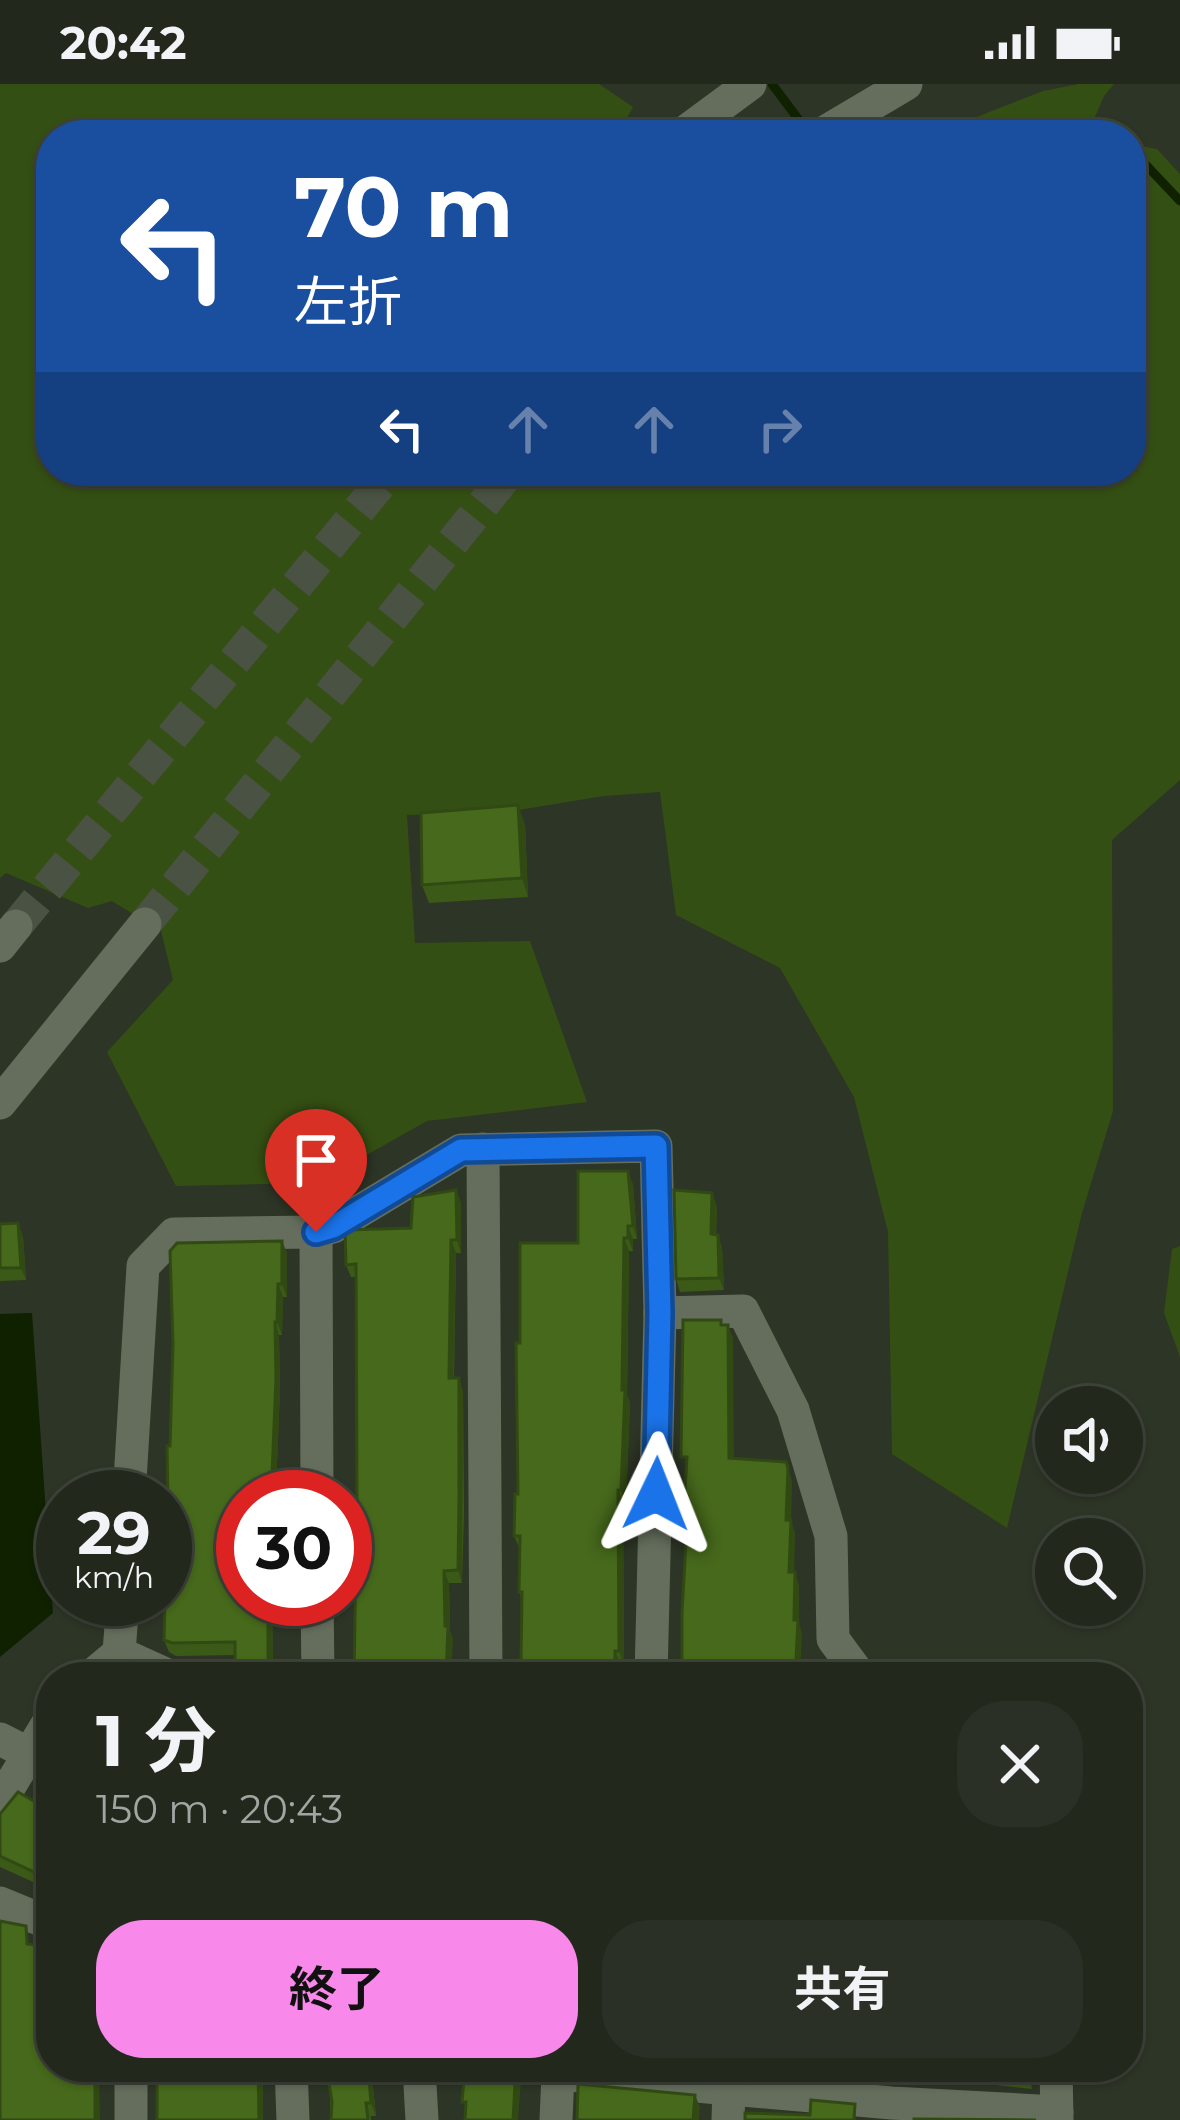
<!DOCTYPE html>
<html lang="ja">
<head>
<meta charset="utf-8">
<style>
	:root { --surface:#22281c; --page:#2a3025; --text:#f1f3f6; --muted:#a2a6a3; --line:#3f443b; --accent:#f888ea }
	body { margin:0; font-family:Montserrat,"Noto Sans JP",sans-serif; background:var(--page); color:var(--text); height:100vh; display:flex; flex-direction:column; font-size:45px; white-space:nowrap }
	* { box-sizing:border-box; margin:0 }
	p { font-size:39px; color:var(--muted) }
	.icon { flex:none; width:66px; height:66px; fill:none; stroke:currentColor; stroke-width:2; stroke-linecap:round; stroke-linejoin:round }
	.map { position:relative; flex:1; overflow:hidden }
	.side { position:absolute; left:36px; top:1578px; width:1107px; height:420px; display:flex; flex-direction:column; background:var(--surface); border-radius:48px; box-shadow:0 3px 9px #0004,0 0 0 3px var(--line) }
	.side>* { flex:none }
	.top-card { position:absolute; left:36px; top:36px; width:1110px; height:366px; border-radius:48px; box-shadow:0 3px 9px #0004,0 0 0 3px var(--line); background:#1a4fa0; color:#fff; overflow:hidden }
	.fabs { position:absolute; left:1035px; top:1302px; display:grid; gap:24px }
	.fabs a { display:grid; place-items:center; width:108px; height:108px; border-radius:50%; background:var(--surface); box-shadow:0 3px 9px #0004,0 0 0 3px var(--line); font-size:60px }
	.speed { position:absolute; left:36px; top:1386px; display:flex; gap:24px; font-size:60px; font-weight:700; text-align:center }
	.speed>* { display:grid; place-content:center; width:156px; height:156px; border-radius:50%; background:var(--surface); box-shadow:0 3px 9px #0004,0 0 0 3px var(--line); line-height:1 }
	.speed small { font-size:30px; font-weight:400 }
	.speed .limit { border:18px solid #d22; background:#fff; color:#111 }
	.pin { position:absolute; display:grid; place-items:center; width:102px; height:102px; color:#fff; margin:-123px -51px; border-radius:50% 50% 50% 0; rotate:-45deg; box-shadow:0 0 12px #0007 }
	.pin .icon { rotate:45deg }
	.me { position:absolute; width:132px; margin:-66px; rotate:2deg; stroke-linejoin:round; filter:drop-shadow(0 0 9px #0008) }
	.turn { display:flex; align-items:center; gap:42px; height:252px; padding:0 60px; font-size:54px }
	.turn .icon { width:156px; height:156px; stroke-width:2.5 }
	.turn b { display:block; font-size:84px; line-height:102px }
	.lanes { display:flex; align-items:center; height:114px; padding:0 60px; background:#0003; justify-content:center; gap:60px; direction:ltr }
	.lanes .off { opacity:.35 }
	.round { display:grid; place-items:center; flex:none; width:126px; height:126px; border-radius:48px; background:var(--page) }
	.overview { display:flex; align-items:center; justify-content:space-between; height:204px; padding:0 60px }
	h1 { font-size:72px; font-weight:700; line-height:90px }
	.cta { display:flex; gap:24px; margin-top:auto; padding:24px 60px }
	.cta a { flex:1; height:138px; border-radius:48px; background:var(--accent); color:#111; font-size:48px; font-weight:700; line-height:138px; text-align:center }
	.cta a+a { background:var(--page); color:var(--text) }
	.status { display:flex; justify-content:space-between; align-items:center; height:84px; padding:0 60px; background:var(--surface); direction:ltr }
	.status svg { height:33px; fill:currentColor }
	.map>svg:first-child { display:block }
	.green { fill:#344f13 }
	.water { fill:#102100 }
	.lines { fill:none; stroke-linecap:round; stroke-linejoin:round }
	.stream { stroke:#102100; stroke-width:9 }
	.minor-tunnel { stroke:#4a5243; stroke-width:33; stroke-dasharray:33 16; stroke-linecap:butt }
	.minor { stroke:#656e5d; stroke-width:33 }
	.wall { fill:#3c5a17 }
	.shaded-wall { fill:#314a13 }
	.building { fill:#46691b; stroke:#314a13; stroke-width:3 }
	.route-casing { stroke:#114b97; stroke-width:30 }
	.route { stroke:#1a73e8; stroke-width:21 }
</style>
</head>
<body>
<div class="status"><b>20:42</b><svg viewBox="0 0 49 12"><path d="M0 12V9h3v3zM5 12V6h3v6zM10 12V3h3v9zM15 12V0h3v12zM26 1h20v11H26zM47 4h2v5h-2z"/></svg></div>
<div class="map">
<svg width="1180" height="2036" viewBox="0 0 1180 2036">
	<rect width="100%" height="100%" fill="#2d3526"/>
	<g class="green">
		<path d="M0,0H599L633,23L618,51H51V387H1131V60L1157,65L1180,90V696L1112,756L1113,1027L1082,1129L1007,1444L892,1370L888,1148L854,1013L780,884L676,831L660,708L604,712L506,728L407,731L415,859L530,857L587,1018L427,1037L317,1099L176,1102L107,968L173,896L161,847L112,817L88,824L6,789L0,794Z"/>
		<path d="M1079,0H1114L1104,12L1087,51H931L1043,7Z"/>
		<path d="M1180,1162V1273L1164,1229L1172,1165Z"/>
	</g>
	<path class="water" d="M32,1229L53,1529L0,1573V1230Z"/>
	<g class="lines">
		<g class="stream">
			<path d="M772,0L802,40"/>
			<path d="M1027,51C1056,39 1084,43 1113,51"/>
			<path d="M1131,65L1180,117"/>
		</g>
		<g class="minor-tunnel">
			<path d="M145,840L510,387"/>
			<path d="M16,842L391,387"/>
		</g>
		<g class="minor">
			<path d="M681,51L750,0"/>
			<path d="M820,51L906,0"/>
			<path d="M0,862L16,842"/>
			<path d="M0,1019L145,840"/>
			<path d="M483,1065L486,1593"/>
			<path d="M316,1148L317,1413"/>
			<path d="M660,1229L743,1227L793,1326L831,1452L833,1555L861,1593"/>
			<path d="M129,1413L143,1182L174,1150L316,1148L333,1143L461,1066L656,1062L660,1229L651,1593"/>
			<path d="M123,1515L119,1569L172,1593"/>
			<path d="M317,1515L318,1593"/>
			<path d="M90,1593L119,1569"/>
			<path d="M0,1655L51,1681"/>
			<path d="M0,1718L51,1634"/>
			<path d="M0,1819L51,1840"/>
			<path d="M291,1983L293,2036"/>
			<path d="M419,1983L422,2036"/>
			<path d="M1056,1983L1057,2036"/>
			<path d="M131,2036V1983"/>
			<path d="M556,2036L558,1990L892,2019L1057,2028"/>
			<path d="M728,2036L729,2003"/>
		</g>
	</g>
	<g class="wall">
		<path d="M525,740L528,813L429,819L422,801Z"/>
		<path d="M633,1100L637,1155H633V1167H629L627,1311L630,1319L626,1419H623L624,1580H620V1593H519L521,1576L522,1516L519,1508L520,1465L514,1452L518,1410L520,1259L578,1159Z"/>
		<path d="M456,1106L461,1119V1169H456L454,1294L463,1307L464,1428L462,1499H449L450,1548L453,1555L357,1408L356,1193H351L346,1181L411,1144Z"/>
		<path d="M717,1122L716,1151H718L722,1164L724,1206L680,1208L676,1195Z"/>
		<path d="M0,1140L23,1152L26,1196L0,1197Z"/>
		<path d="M287,1169V1213H283L282,1251H279L280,1307L276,1404H272L243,1515H272L273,1593H237L235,1571L176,1572L169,1568L164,1556L170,1481L169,1458L165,1459V1419H168L170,1362Z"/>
		<path d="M44,1724L51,1727V1806L0,1783V1730Z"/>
		<path d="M371,1983L376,2032H371V2036H331L329,1995Z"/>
		<path d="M887,1983H1032V2005L987,2000L985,1995L928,1993L925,1984Z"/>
	</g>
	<g class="shaded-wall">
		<path d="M518,721L525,740L528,813L522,794Z"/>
		<path d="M628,1087L633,1100L637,1155L633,1142Z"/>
		<path d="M456,1106L461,1119V1169L457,1156Z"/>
		<path d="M712,1109L717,1122L715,1163L711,1150Z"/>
		<path d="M18,1139L23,1152L26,1196L21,1184Z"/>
		<path d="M628,1142L633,1155V1167L628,1154Z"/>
		<path d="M718,1151L722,1164L724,1206L719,1194Z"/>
		<path d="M624,1154L629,1167L627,1311L630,1319L626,1419L621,1406Z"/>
		<path d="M451,1156L456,1169L453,1307L449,1294Z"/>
		<path d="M282,1157L287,1169V1213L282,1200Z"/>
		<path d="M278,1200L283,1213L282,1251L277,1238Z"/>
		<path d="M275,1238L279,1251L280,1307L276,1404L272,1391Z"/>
		<path d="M728,1241L733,1254L734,1387L729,1374Z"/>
		<path d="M459,1294L463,1307L462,1499L458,1486Z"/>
		<path d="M788,1384L792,1397L791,1437L795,1449L794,1501L789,1488L786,1436Z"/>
		<path d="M267,1391L272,1404V1413H267Z"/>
		<path d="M618,1406L623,1419L624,1580L619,1567Z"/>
		<path d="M444,1487L449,1499L450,1548L453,1555L451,1593H446Z"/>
		<path d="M795,1488L799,1501V1539L802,1549L800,1593H795Z"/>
		<path d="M268,1515H272L273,1593H269L268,1591Z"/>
		<path d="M615,1567L620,1580V1593H615Z"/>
		<path d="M95,1983H99L100,2036H95Z"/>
		<path d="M258,1983H263V2036H259Z"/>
		<path d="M368,1983H371L376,2032L371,2019Z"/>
		<path d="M516,1983H522L518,2036H513Z"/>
		<path d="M1027,1983H1032V2005L1027,1992Z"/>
		<path d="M695,2011L700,2023L699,2036H693Z"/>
	</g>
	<g class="building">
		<path d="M518,721L522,794L422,801L421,729Z"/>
		<path d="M578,1087H628L633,1142H628V1154H624L622,1306H625L621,1406H618L619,1567H615V1593H519V1576H521L522,1508H519L520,1452H514L515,1410H518L516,1259H520V1159H578Z"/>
		<path d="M456,1106L457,1156H451L449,1294H459V1416L458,1486L444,1487L445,1542H448L446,1593H354L357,1408L356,1180L346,1181L345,1146L411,1144L413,1113Z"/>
		<path d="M674,1106L712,1109L711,1150L718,1151L719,1194L676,1195Z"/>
		<path d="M18,1139L21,1184H0V1140Z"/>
		<path d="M282,1157V1200H278L277,1238H275L276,1294L272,1391H267V1413H243V1515H268V1591L235,1589V1558L172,1559L164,1556L165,1516H168L170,1481L169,1444L165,1445V1419H168L167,1362H170L173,1261L170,1167L177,1159Z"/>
		<path d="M683,1236H721V1241H728L729,1374L786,1378L788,1384L786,1436H791L789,1488H795L794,1536H798L795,1593H682V1529L688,1422H684L687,1373H681Z"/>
		<path d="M18,1708L51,1727V1796L0,1772V1730Z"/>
		<path d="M0,1837L26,1842L27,1860L51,1863V1983H95V2036H0Z"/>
		<path d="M157,1983H258L259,2036H157Z"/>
		<path d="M326,1983H368L371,2019H366L368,2036H331L332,2017Z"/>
		<path d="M465,1983H516L513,2036H465L466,2018H462Z"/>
		<path d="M982,1983H1027V1992L982,1987Z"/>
		<path d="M578,2000L695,2011L693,2036H577Z"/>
		<path d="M811,2016L855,2020L854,2036H745V2029L810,2031Z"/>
		<path d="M914,2035L1036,2036H914Z"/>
	</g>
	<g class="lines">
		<g class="route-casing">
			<path id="route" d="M316,1148L333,1143L461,1066L656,1062L660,1229L656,1410"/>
		</g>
		<use href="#route" class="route"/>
	</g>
</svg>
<div class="fabs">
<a><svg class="icon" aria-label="sound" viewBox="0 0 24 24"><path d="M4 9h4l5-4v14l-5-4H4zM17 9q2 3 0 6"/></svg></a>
<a><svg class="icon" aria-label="search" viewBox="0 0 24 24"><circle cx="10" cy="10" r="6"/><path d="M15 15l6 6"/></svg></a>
</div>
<div class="speed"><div>29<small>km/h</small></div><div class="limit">30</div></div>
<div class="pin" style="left:316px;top:1148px;background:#d93025"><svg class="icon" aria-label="arrive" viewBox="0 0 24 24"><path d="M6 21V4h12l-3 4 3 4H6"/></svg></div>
<svg class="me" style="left:656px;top:1410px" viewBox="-20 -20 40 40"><path d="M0-17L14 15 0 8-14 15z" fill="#1a73e8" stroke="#fff" stroke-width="4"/></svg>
<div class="top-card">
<div class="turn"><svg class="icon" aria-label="left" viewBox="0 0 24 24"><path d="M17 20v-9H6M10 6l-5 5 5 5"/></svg><div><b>70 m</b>左折</div></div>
<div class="lanes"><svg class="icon" aria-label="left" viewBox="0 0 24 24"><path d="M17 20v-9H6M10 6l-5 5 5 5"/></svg><svg class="icon off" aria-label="ahead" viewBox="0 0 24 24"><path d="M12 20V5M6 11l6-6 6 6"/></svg><svg class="icon off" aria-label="ahead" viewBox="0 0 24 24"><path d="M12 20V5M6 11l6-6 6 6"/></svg><svg class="icon off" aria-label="right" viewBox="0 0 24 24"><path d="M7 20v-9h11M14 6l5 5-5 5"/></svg></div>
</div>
<section class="side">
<div class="overview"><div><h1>1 分</h1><p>150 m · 20:43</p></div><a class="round"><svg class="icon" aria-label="close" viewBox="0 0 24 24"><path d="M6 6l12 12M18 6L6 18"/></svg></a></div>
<div class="cta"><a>終了</a><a>共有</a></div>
</section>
</div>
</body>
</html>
